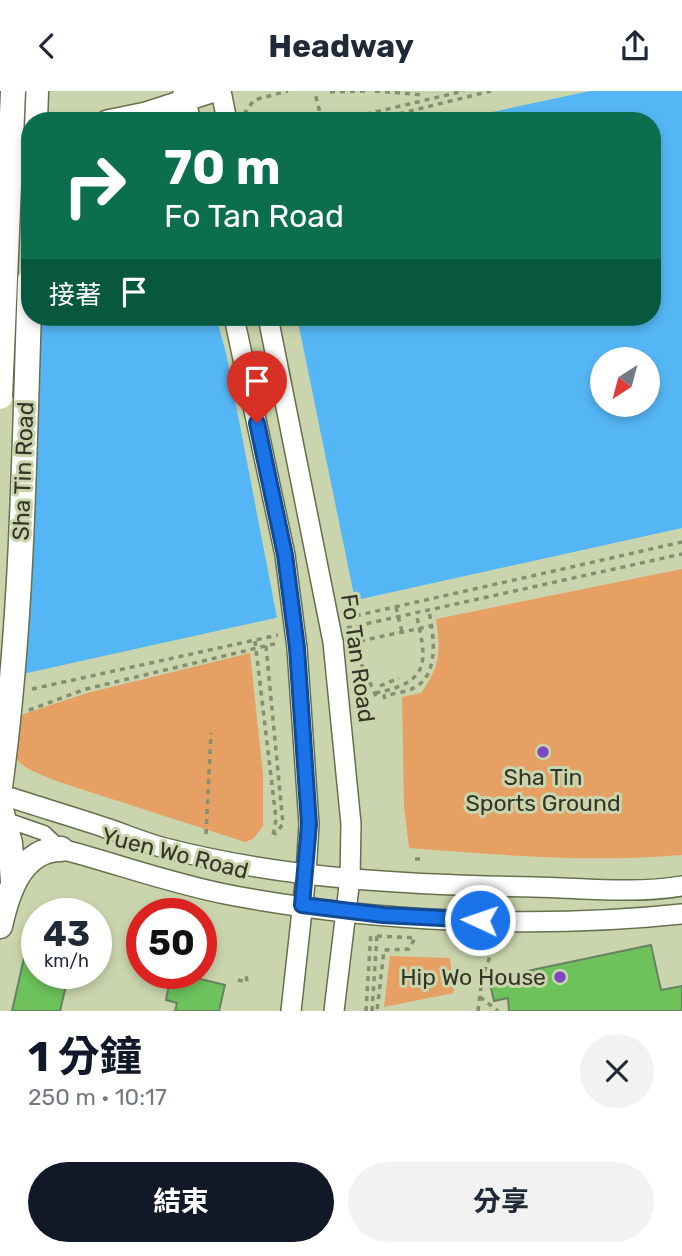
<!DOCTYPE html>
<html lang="zh-TW">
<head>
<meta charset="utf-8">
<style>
	:root { --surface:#fff; --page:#f2f2f3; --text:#1f2937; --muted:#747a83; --accent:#111827 }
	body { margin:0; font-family:Rubik,"Noto Sans TC",sans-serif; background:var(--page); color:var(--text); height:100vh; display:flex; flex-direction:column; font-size:26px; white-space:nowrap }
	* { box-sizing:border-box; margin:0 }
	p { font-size:23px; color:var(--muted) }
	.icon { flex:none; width:38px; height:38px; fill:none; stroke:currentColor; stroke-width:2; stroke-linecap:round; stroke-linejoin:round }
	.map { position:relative; height:920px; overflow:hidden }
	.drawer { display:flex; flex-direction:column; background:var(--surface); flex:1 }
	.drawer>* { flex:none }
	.top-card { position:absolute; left:21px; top:21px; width:640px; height:214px; border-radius:28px; box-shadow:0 4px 10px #0003; background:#0b6e4f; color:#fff; overflow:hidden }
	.needle { width:46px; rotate:216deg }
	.buttons { position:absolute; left:590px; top:256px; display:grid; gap:14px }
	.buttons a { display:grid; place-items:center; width:70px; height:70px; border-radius:50%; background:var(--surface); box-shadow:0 4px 10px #0003; font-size:35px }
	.speed { position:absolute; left:21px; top:807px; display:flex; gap:14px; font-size:35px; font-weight:700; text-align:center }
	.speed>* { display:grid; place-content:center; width:91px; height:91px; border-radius:50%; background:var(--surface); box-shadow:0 4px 10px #0003; line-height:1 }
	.speed small { font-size:18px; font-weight:400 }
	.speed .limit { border:10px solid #d22; background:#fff; color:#111 }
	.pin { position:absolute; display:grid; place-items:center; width:60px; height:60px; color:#fff; margin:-72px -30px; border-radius:50% 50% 50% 0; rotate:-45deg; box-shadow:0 0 7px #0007 }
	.pin .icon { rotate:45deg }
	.me { position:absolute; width:77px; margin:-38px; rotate:273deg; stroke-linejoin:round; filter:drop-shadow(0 0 5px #0008) }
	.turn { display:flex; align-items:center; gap:24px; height:147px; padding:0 28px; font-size:32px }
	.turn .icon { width:91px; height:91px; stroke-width:2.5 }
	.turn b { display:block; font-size:49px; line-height:60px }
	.then { display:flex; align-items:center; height:66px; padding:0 28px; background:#0003; gap:14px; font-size:26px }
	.round { display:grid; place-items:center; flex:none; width:74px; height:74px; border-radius:37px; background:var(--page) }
	.overview { display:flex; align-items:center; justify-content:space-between; height:119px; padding:0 28px }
	h1 { font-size:42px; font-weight:700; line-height:52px; color:var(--accent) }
	.button { display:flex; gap:14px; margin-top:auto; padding:14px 28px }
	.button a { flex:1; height:80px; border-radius:42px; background:var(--accent); color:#fff; font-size:28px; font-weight:700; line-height:80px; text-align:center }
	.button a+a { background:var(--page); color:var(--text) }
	header { display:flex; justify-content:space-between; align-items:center; height:91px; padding:0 28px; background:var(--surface); font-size:32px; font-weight:700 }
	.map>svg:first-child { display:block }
	.green { fill:#e7a064 }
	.water { fill:#55b6f5; fill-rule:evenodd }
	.pier { fill:#cad5ad }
	.building { fill:#6dc25c; stroke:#688263; stroke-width:2 }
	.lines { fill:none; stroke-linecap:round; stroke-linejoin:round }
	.minor-casing { stroke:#66704c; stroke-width:17 }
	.secondary-casing { stroke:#66704c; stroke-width:22 }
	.primary-casing { stroke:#66704c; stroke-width:24 }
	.motorway-casing { stroke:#66704c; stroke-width:27 }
	.path { stroke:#868e71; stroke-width:3.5; stroke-dasharray:5 5; stroke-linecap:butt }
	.minor { stroke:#fff; stroke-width:14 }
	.secondary { stroke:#fff; stroke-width:19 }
	.primary { stroke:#fff; stroke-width:21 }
	.motorway { stroke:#fff; stroke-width:24 }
	.secondary-bridge-casing { stroke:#66704c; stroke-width:22; stroke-linecap:butt }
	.motorway-bridge-casing { stroke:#66704c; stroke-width:27; stroke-linecap:butt }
	.secondary-bridge { stroke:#fff; stroke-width:19 }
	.motorway-bridge { stroke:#fff; stroke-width:24 }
	.route-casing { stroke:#114b97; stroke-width:18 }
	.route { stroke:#1a73e8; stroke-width:12 }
	.poi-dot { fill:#7c48c0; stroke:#cad5ad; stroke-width:2.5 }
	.labels { text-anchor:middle; stroke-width:6; stroke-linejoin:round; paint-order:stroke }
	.street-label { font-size:23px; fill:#323626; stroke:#cad5ad }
	.poi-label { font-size:23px; fill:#323626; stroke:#cad5ad }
</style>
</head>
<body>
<header><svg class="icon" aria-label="back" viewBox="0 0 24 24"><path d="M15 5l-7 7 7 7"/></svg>Headway<svg class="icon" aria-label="share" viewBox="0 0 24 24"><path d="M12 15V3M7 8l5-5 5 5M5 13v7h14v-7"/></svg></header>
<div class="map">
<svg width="682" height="920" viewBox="0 0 682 920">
	<rect width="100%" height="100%" fill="#cad5ad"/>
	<g class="green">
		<path d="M682,478V764C588,772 502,764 409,757L404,715L402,606L421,602C440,575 441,561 436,528Z"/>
		<path d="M250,562L263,683V735L253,748L245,751L56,690C8,670 12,673 21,624L87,602Z"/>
		<path d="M390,865L450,867L454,902L384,916Z"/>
	</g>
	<path class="water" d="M590,0H682V437L0,588L30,226H653V30H450ZM602,268H648V313H602Z"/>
	<g class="pier">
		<path d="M30,112V226L0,592V118Z"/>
		<path d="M216,226H297L356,514L278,532L226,262Z"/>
	</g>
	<g class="building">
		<path d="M31,836L37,837V882H69L60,920H12Z"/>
		<path d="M651,854L661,899L682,895V920H509L508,907L494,910L489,888Z"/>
		<path d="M184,884L225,894L219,920H175L177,912L166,909L170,888L183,891Z"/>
	</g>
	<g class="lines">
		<g class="minor-casing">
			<path id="minor" d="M1,727L44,742L61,758"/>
		</g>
		<g class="secondary-casing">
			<g id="secondary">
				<path d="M183,0L191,30"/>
				<path d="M221,0L227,30"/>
				<path d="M333,551L351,733L350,787L334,920"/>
				<path d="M0,703C35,715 71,725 106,737C124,743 143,751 161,756C283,788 409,794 534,796C584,797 632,803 682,795"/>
				<path d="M61,758C118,773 172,793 230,804C371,831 540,838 682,823"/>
				<path d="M291,920L306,783L309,733L297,557"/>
			</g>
		</g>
		<g class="primary-casing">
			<path id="primary" d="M107,30L146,22L214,0"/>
		</g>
		<g class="motorway-casing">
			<g id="motorway">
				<path d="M35,30L36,0"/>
				<path d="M0,715L10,752L13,790"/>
				<path d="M0,835C7,804 20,758 61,758"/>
			</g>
		</g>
		<g class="path">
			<path d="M375,0L424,4"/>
			<path d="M330,1L369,0"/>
			<path d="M244,23L254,9L288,0"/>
			<path d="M282,28L283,30"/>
			<path d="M308,30L321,26L315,2"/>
			<path d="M337,30L464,0"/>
			<path d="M370,30L491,0"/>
			<path d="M396,516L402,541"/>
			<path d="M346,527L682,451"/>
			<path d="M347,537L682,463"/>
			<path d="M255,550L276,728L273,745"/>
			<path d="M360,550L431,535"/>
			<path d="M266,555L283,733L274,744"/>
			<path d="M353,555L377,607"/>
			<path d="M380,595L399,587"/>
			<path d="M32,598L278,544"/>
			<path d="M375,602C432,591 427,570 416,522"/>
			<path d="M385,608L384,605C395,602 408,601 417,595C440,580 433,542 429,520"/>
			<path d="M29,619L86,598L278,552"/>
			<path d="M206,743L211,642"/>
			<path d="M415,768H424"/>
			<path d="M377,845L415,847L409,858L384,859L377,920"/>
			<path d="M238,889L247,891L246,883"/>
			<path d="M480,906L498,920"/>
			<path d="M366,920L371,840"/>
			<path d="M372,920L377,843"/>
			<path d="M478,920L482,887L495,852"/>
		</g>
		<use href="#minor" class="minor"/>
		<use href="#secondary" class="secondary"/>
		<use href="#primary" class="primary"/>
		<use href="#motorway" class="motorway"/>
		<g class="secondary-bridge-casing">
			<g id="secondary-bridge">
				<path d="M234,226L285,464L297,557"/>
				<path d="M268,226L333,551"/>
			</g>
		</g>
		<g class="motorway-bridge-casing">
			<g id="motorway-bridge">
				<path d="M0,306L13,0"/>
				<path d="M0,696C23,528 24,358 30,189"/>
			</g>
		</g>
		<use href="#secondary-bridge" class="secondary-bridge"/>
		<use href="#motorway-bridge" class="motorway-bridge"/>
	</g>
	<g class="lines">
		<g class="route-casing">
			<path id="route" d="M257,332L285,464L297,557L309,733L302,814L383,824L480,829"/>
		</g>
		<use href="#route" class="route"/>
	</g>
	<g class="poi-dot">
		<circle cx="543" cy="661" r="7"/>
		<circle cx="560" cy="886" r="7"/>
	</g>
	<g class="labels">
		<g class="street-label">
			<text transform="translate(23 380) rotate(-88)" y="8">Sha Tin Road</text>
			<text transform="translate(358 567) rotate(82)" y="8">Fo Tan Road</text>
			<text transform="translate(175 762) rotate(14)" y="8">Yuen Wo Road</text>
		</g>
		<g class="poi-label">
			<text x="543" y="694">Sha Tin<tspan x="543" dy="26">Sports Ground</tspan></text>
			<text x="546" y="894" text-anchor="end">Hip Wo House</text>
		</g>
	</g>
</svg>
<div class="buttons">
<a><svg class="needle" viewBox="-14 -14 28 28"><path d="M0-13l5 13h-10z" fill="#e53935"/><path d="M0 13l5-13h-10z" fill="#747a83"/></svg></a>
</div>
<div class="speed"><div>43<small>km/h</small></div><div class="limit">50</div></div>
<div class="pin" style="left:257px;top:332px;background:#d93025"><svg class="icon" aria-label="arrive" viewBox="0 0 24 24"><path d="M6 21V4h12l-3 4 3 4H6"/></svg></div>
<svg class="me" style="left:480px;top:829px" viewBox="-20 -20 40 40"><circle r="17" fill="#1a73e8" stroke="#fff" stroke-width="3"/><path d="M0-11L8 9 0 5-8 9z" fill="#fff"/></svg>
<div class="top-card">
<div class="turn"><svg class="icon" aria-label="right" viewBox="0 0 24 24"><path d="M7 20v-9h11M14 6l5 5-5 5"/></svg><div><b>70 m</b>Fo Tan Road</div></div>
<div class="then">接著<svg class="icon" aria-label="arrive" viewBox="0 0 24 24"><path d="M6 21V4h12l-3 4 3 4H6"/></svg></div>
</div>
</div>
<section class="drawer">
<div class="overview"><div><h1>1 分鐘</h1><p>250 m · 10:17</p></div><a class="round"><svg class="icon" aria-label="close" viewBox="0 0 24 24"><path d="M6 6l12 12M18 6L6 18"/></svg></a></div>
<div class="button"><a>結束</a><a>分享</a></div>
</section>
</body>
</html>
